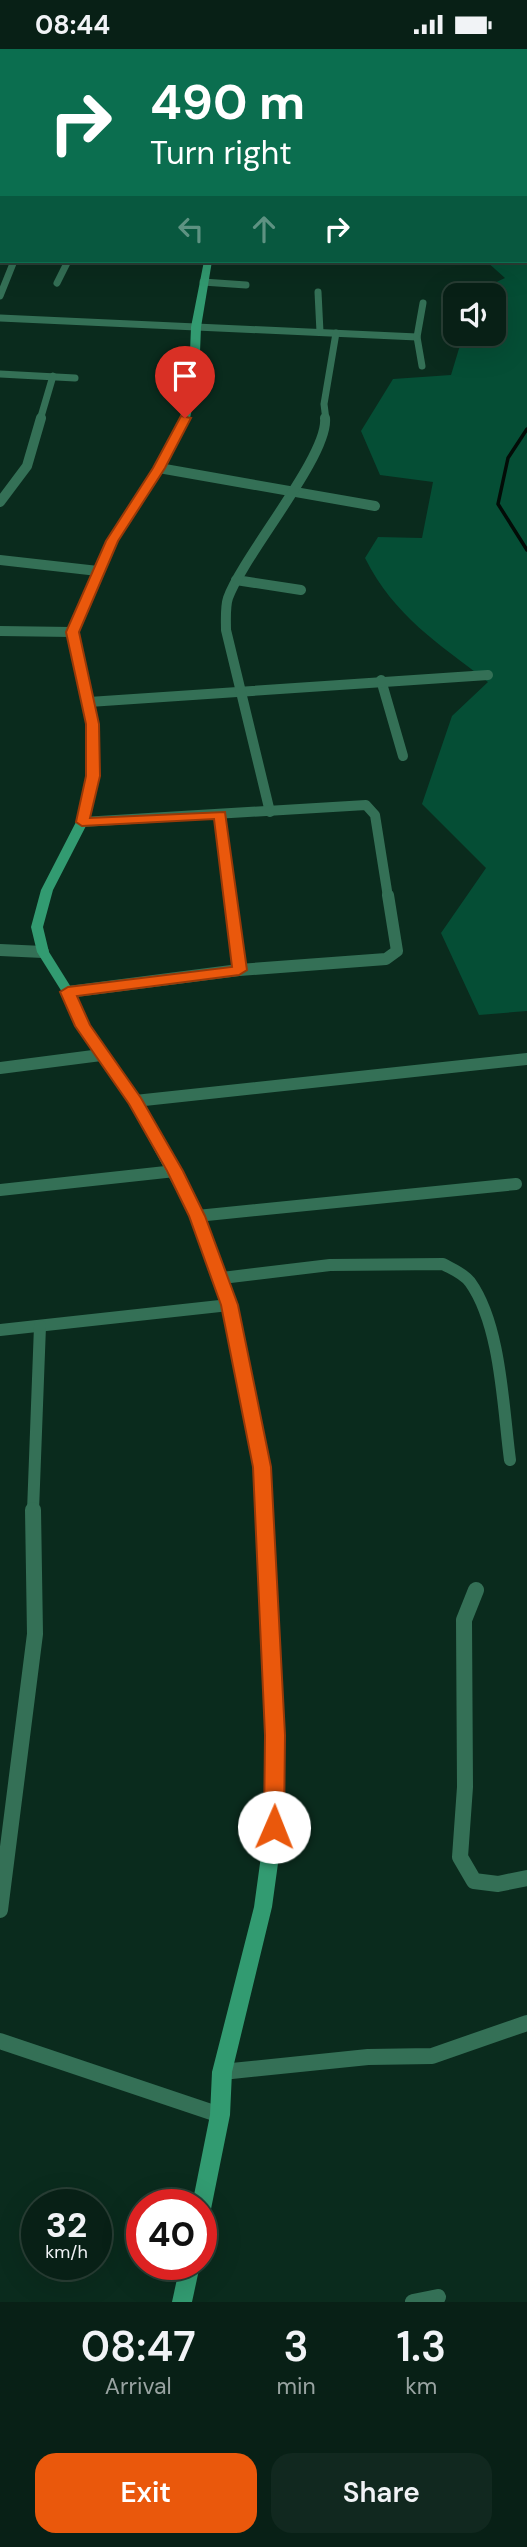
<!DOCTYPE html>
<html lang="en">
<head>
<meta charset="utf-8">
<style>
	:root { --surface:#082016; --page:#11281f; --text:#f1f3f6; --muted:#98a3a1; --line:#293e35; --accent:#ea580c }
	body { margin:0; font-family:"DM Sans",sans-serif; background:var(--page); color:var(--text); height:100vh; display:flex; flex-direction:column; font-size:26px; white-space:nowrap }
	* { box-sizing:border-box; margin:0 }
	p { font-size:23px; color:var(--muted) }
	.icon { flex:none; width:38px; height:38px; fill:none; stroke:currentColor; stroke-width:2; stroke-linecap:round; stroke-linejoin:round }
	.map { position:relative; height:2253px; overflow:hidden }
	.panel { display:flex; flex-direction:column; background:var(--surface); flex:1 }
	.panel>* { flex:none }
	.banner { position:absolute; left:0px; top:0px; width:528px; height:214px; box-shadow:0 7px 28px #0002,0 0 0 2px var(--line); background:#0b6e4f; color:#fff; overflow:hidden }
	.buttons { position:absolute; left:443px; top:234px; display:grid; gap:14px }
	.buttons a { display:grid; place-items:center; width:63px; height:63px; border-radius:14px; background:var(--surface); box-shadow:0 7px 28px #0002,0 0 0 2px var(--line); font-size:35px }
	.speed { position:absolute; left:21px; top:2140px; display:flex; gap:14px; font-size:35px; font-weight:700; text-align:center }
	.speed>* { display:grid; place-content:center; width:91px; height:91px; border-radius:50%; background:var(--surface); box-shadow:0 7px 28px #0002,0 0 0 2px var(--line); line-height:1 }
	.speed small { font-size:18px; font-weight:400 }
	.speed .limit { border:10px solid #d22; background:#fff; color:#111 }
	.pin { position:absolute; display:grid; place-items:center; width:60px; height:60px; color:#fff; margin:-72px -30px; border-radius:50% 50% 50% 0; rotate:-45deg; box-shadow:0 0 7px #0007 }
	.pin .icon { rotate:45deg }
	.me { position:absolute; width:77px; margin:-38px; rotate:1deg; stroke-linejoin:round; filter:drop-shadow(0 0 5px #0008) }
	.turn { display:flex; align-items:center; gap:24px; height:147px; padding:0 35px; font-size:32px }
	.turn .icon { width:91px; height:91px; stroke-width:2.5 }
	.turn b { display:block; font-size:49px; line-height:60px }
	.lanes { display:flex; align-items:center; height:66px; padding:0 35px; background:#0003; justify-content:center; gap:35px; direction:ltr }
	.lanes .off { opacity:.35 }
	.eta { display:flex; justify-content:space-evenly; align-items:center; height:119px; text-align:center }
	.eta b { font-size:42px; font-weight:600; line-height:49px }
	.primary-button { display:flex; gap:14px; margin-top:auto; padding:14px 35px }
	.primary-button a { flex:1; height:80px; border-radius:21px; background:var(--accent); color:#fff; font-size:28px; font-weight:600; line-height:80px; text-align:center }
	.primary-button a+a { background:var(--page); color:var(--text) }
	.status { display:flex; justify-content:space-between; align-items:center; height:49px; padding:0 35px; background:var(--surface); direction:ltr }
	.status svg { height:19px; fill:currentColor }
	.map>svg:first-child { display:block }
	.green { fill:#054e35 }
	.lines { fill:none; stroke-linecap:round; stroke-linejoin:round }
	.stream { stroke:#030c07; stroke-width:3.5 }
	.street-far3 { stroke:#347056; stroke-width:7 }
	.street-far2 { stroke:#347056; stroke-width:10 }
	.street-far1 { stroke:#347056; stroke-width:12 }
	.street { stroke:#347056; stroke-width:16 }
	.secondary { fill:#329b71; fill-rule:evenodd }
	.route { fill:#ea580c; stroke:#983908; stroke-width:2 }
</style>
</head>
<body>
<div class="status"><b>08:44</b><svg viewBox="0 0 49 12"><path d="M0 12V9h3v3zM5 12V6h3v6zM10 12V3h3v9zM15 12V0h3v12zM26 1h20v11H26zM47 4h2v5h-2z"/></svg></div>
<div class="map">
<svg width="527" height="2253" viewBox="0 0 527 2253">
	<rect width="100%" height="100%" fill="#0a2b1d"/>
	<path class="green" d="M527,88V962L479,966L441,884L486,819L422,755L452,667L488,633C437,593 395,568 365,509L378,488L422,489L433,433L380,426L361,382L393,330L451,326L461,293V285H494V247H466L505,229L486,212H527Z"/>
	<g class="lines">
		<path class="stream" d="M527,380L508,409L498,455L527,501"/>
		<g class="street-far3">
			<path d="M203,233L246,236"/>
			<path d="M57,234L68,212"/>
			<path d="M318,243L320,283"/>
			<path d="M0,247L14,212"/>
			<path d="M0,269L417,288"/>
			<path d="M422,317L417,288L423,254"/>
			<path d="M0,325L75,329"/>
			<path d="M40,371L53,327"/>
			<path d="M326,371L324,355L336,284"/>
		</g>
		<g class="street-far2">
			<path d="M159,419L375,457"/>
			<path d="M0,453L27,417L41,369"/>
			<path d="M0,511L98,522"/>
			<path d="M236,531L301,541"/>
			<path d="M0,582L72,583"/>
			<path d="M381,631L403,707"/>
			<path d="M89,653L488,626"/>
			<path d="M270,763L226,581C226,571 225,558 228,549C243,507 329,406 325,369"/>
			<path d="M220,766L230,848"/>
			<path d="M82,773L366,756L375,766L388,848"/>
		</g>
		<g class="street-far1">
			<path d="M230,846L239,921"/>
			<path d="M0,901L43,903"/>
			<path d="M68,943L239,921L386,910L397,902L388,846"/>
			<path d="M0,1019L101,1006"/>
			<path d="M135,1052L527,1010"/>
			<path d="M0,1141L175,1122"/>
			<path d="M197,1167L516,1135"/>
			<path d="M222,1229L330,1216L443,1215C452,1220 463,1224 470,1233C501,1276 503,1359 510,1411"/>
			<path d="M0,1281L229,1256"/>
			<path d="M33,1462L40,1277"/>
		</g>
		<g class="street">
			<path d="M476,1541L464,1571L465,1738L460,1808L474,1832L498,1835L527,1829"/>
			<path d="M0,1861L35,1585L33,1461"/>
			<path d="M0,1992L220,2066"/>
			<path d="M222,2023L368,2008L432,2007L527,1974"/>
			<path d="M413,2253L438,2248"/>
		</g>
		<g class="secondary">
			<rect x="248" y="0" width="8" height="2"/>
			<path d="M204,212H212L201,278L199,328L190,369L164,419L117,492L77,583L98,675L99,727L88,773L53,841L43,878L49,903L74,943L89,976L142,1052L204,1167L236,1256L270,1418L284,1687L283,1778L272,1858L232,2023L230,2066L211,2160L208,2167L201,2170V2156H192L210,2066L212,2023L254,1858L265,1778L266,1687L254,1418L222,1256L190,1167L129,1054L76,977L62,943L37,903L31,878L41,841L76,773L87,727L86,675L67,583L107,492L154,419L180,369L189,328L191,278Z"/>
			<path d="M180,2216H200L192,2253H172Z"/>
		</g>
	</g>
	<path class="route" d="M181,367L191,369L165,419L118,492L79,583L99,675L100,727L90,769L225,763L247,921L239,926L77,947L90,976L141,1049L183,1122L205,1167L238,1256L271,1418L285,1686L284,1778L281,1784L274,1787L267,1784L264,1778L265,1686L253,1418L221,1256L189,1167L167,1122L129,1055L75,977L60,943L68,938L232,918L214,770L82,777L76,773L86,727V675L66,583L106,492L153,419Z"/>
</svg>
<div class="buttons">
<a><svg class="icon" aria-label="sound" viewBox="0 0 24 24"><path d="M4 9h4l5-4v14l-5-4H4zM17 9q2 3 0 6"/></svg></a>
</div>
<div class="speed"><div>32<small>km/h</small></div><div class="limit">40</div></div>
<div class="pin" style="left:185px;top:369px;background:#d93025"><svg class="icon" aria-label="arrive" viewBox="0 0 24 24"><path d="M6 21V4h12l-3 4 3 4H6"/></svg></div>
<svg class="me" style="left:274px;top:1778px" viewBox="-20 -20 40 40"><circle r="19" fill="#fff"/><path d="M0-13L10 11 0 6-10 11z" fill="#ea580c"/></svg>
<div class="banner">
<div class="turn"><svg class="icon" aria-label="right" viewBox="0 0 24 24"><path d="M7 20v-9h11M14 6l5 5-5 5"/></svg><div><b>490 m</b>Turn right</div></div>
<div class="lanes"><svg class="icon off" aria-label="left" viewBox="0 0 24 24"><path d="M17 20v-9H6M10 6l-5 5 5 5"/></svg><svg class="icon off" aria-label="ahead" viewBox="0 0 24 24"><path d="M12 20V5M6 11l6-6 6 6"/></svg><svg class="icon" aria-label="right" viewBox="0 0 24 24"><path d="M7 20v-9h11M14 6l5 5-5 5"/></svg></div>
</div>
</div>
<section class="panel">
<div class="eta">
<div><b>08:47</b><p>Arrival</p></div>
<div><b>3</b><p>min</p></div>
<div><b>1.3</b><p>km</p></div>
</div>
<div class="primary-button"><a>Exit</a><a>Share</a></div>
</section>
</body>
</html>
